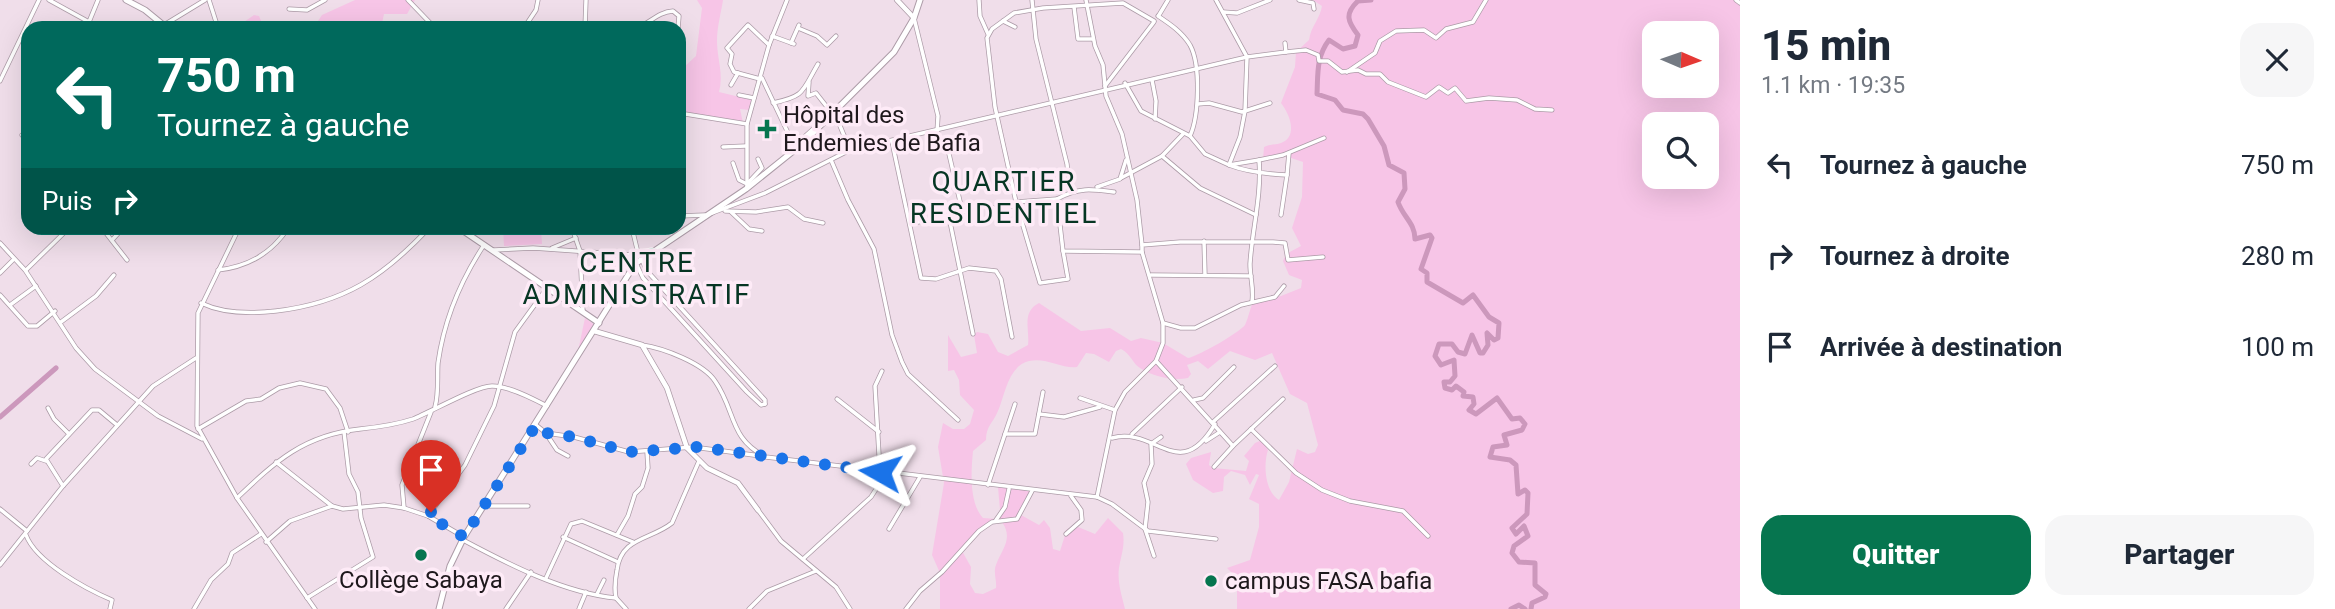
<!DOCTYPE html>
<html lang="fr">
<head>
<meta charset="utf-8">
<style>
	:root { --surface:#fff; --page:#f6f6f7; --text:#1f2937; --muted:#747a83; --accent:#06754f }
	body { margin:0; font-family:Roboto,sans-serif; background:var(--page); color:var(--text); height:100vh; display:flex; flex-direction:column; font-size:26px; white-space:nowrap }
	* { box-sizing:border-box; margin:0 }
	p { font-size:23px; color:var(--muted) }
	.icon { flex:none; width:38px; height:38px; fill:none; stroke:currentColor; stroke-width:2; stroke-linecap:round; stroke-linejoin:round }
	.map { position:relative; flex:1; overflow:hidden }
	.panel { display:flex; flex-direction:column; background:var(--surface); width:595px }
	.panel>* { flex:none }
	.hud { position:absolute; left:21px; top:21px; width:665px; height:214px; border-radius:21px; box-shadow:0 7px 28px #0002; background:#00695c; color:#fff; overflow:hidden }
	.needle { width:46px; rotate:92deg }
	.buttons { position:absolute; left:1642px; top:21px; display:grid; gap:14px }
	.buttons a { display:grid; place-items:center; width:77px; height:77px; border-radius:14px; background:var(--surface); box-shadow:0 7px 28px #0002; font-size:35px }
	.pin { position:absolute; display:grid; place-items:center; width:60px; height:60px; color:#fff; margin:-72px -30px; border-radius:50% 50% 50% 0; rotate:-45deg; box-shadow:0 0 7px #0007 }
	.pin .icon { rotate:45deg }
	.me { position:absolute; width:77px; margin:-38px; rotate:276deg; stroke-linejoin:round; filter:drop-shadow(0 0 5px #0008) }
	.turn { display:flex; align-items:center; gap:24px; height:147px; padding:0 21px; font-size:32px }
	.turn .icon { width:91px; height:91px; stroke-width:2.5 }
	.turn b { display:block; font-size:49px; line-height:60px }
	.then { display:flex; align-items:center; height:66px; padding:0 21px; background:#0003; gap:14px; font-size:26px }
	.round { display:grid; place-items:center; flex:none; width:74px; height:74px; border-radius:21px; background:var(--page) }
	.summary { display:flex; align-items:center; justify-content:space-between; height:119px; padding:0 21px }
	h1 { font-size:42px; font-weight:800; line-height:52px }
	.button { display:flex; gap:14px; margin-top:auto; padding:14px 21px }
	.button a { flex:1; height:80px; border-radius:21px; background:var(--accent); color:#fff; font-size:28px; font-weight:800; line-height:80px; text-align:center }
	.button a+a { background:var(--page); color:var(--text) }
	ul { padding:0; list-style:none }
	li { display:flex; align-items:center; gap:21px; height:91px; padding:0 21px }
	li div { flex:1 }
	li b { display:block; font-size:26px }
	li em { font-style:normal }
	main { display:flex; flex:1; min-height:0 }
	.map>svg:first-child { display:block }
	.green { fill:#f7c5e7; fill-rule:evenodd }
	.lines { fill:none; stroke-linecap:round; stroke-linejoin:round }
	.river { stroke:#cc98bc; stroke-width:5 }
	.minor-casing { stroke:#ac9ba7; stroke-width:5 }
	.tertiary-casing { stroke:#ac9ba7; stroke-width:6 }
	.secondary-casing { stroke:#ac9ba7; stroke-width:7 }
	.primary-casing { stroke:#fff; stroke-width:9 }
	.minor { stroke:#fff; stroke-width:3.5 }
	.tertiary { stroke:#fff; stroke-width:4.5 }
	.secondary { stroke:#fff; stroke-width:5 }
	.primary { stroke:#7adcb8; stroke-width:7 }
	.route { stroke:#1a73e8; stroke-width:12; stroke-dasharray:0 21.6 }
	.poi-dot { fill:#06754f; stroke:#feebf7; stroke-width:2.5 }
	.labels { text-anchor:middle; stroke-width:7; stroke-linejoin:round; paint-order:stroke }
	.poi-label { font-size:24px; fill:#1e181c; stroke:#feebf7; text-anchor:start }
	.quarter-label { font-size:28px; letter-spacing:2px; fill:#073624; stroke:#feebf7 }
</style>
</head>
<body>
<main>
<div class="map">
<svg width="1740" height="609" viewBox="0 0 1740 609">
	<rect width="100%" height="100%" fill="#f0deea"/>
	<g class="green">
		<path d="M355,0H415L407,14H384L381,28H301L316,24L322,15Z"/>
		<path d="M697,0H723C721,13 717,27 717,41C717,59 724,74 719,92L752,100L749,110L740,109L743,123L679,113V67L682,69L696,56L702,8Z"/>
		<path d="M1313,0H1740V609H1237V578L1227,568L1250,560L1259,527V504L1249,499L1259,475L1256,474L1250,485L1245,475L1231,471L1224,477L1223,491L1213,493L1193,480L1186,464L1191,458L1211,452L1209,465L1213,468L1246,471L1249,461L1244,456L1255,443L1262,440L1268,450C1263,465 1265,492 1279,500L1289,482L1297,449L1308,454L1315,452L1318,445L1307,403L1290,394L1272,353L1255,360L1230,351L1208,369L1198,361L1187,365L1191,374L1188,378C1172,381 1154,377 1140,368C1132,363 1131,354 1121,349L1116,351L1109,362L1094,354L1086,353L1077,367C1062,369 1046,357 1029,361C1008,366 1005,395 998,411C993,423 986,426 986,440L973,451C971,472 969,503 983,518L997,519L1000,510L998,487L1033,491L1021,515L1039,525L1044,520L1050,528L1053,549L1060,551L1067,529L1078,527L1095,534L1108,518L1123,533C1125,547 1121,555 1119,568C1117,582 1122,596 1125,609H940V573L932,555L944,483L938,447L943,423L953,429H964L970,424L974,410L960,395L959,380L954,370L948,371V335L961,357L977,353L974,335L977,332L988,334L998,352L1008,356L1028,345C1030,330 1021,312 1039,303L1081,331L1110,328L1131,341L1141,338L1163,343L1188,358C1199,356 1240,332 1245,325C1249,317 1250,306 1255,299L1281,296L1301,288L1302,280L1289,275L1283,261L1286,254L1301,246L1292,228L1302,197L1303,162L1285,156L1263,160L1264,147C1269,144 1276,145 1281,143C1299,136 1289,113 1281,103L1295,67L1296,52L1309,40C1311,26 1320,19 1322,6ZM1654,33H1706V86H1654ZM1654,124H1706V177H1654ZM993,522H1002C1014,539 1001,550 996,565C993,572 997,581 996,588L983,594L975,593L970,584L971,567L962,551L975,534Z"/>
		<path d="M254,15L259,16L264,28H244L241,24Z"/>
		<path d="M503,228H541L542,244L504,246Z"/>
		<path d="M585,318L596,326L578,351Z"/>
	</g>
	<g class="lines">
		<g class="river">
			<path d="M1371,0L1358,1C1344,14 1348,22 1358,35L1355,46L1343,49L1329,40C1316,57 1318,75 1317,94L1335,100L1343,110L1363,114L1368,119L1384,146L1389,165L1404,173L1405,189L1398,202C1403,217 1415,223 1415,239L1430,235L1432,238L1421,269L1427,273V282L1463,303L1473,295L1489,317L1499,323L1498,338L1494,340L1487,333L1488,345L1483,353H1480L1472,335L1465,354L1458,352L1452,344H1439L1435,356L1441,365L1454,360L1455,376L1450,382H1444L1445,388L1452,390L1456,386L1464,392L1463,396L1473,397L1474,404L1469,410L1476,414L1497,398L1512,419L1520,418L1525,424L1522,430L1504,435L1507,445L1493,447L1490,457L1510,460L1516,465L1518,494L1525,490L1528,493L1527,514L1512,528L1516,534L1524,526L1528,536L1514,546L1512,553L1519,562L1535,563V585L1546,594L1545,597L1532,603L1531,609"/>
			<path d="M0,417L56,368"/>
			<path d="M1511,609L1519,605L1525,609"/>
		</g>
		<g class="minor-casing">
			<g id="minor">
				<path d="M49,0L89,22L98,0"/>
				<path d="M209,0L218,28"/>
				<path d="M408,0L435,28"/>
				<path d="M979,0L980,16L988,34"/>
				<path d="M1032,0L1036,39L1067,164L1070,192"/>
				<path d="M1086,0L1095,46L1103,65L1106,96L1122,134L1137,200L1142,245"/>
				<path d="M1299,0L1313,3L1314,9"/>
				<path d="M1736,0L1740,3"/>
				<path d="M1074,7L1078,39H1093"/>
				<path d="M289,9L307,10L325,0"/>
				<path d="M1223,12L1237,13L1270,0"/>
				<path d="M1159,15L1168,0"/>
				<path d="M914,18L938,116L937,132L949,154L962,210"/>
				<path d="M1003,21L1015,27"/>
				<path d="M667,24L668,28"/>
				<path d="M164,25L205,0"/>
				<path d="M525,27L532,28"/>
				<path d="M524,28L536,10L538,0"/>
				<path d="M585,28L586,0"/>
				<path d="M637,28C650,23 658,12 673,11L679,16L678,28"/>
				<path d="M798,28L817,36L827,45L836,36"/>
				<path d="M679,35L683,39"/>
				<path d="M772,36L794,44"/>
				<path d="M791,43L799,25"/>
				<path d="M679,52L683,53"/>
				<path d="M1286,52L1306,50L1318,55L1319,61H1328L1342,72L1358,70L1366,74H1380L1388,82L1426,97L1439,87L1448,93L1455,88L1466,101L1489,98L1517,100L1535,109L1552,110"/>
				<path d="M1347,72L1375,53L1380,41L1396,31L1424,30L1436,38L1446,29L1473,22L1486,0"/>
				<path d="M762,78L789,135L802,144"/>
				<path d="M760,79L734,72L730,64L732,54L727,48L748,25L769,45"/>
				<path d="M1152,80L1156,101L1155,119"/>
				<path d="M0,81L39,0"/>
				<path d="M809,82L808,96L816,93L838,121L850,150"/>
				<path d="M1125,83L1141,111L1190,136C1199,116 1201,65 1190,45C1182,32 1170,24 1158,16"/>
				<path d="M731,85L738,73"/>
				<path d="M1105,86L1154,22"/>
				<path d="M739,95L754,98"/>
				<path d="M773,103C806,96 802,91 818,64"/>
				<path d="M1198,104L1209,103L1242,112L1270,103"/>
				<path d="M679,113L747,124"/>
				<path d="M1183,134L1162,156L1200,188L1256,215"/>
				<path d="M22,135L28,131"/>
				<path d="M791,135L803,138L813,129"/>
				<path d="M1190,136L1205,154L1229,165L1240,137L1245,111L1247,57L1286,52L1285,43"/>
				<path d="M892,142L921,278L936,279L969,268L996,271L1001,279L1012,337"/>
				<path d="M723,147L746,146"/>
				<path d="M831,160L848,200L874,249L892,335L902,362L908,374L958,420"/>
				<path d="M1259,160L1283,155L1324,138"/>
				<path d="M733,163L739,180L747,184L762,168L758,159"/>
				<path d="M1287,175L1289,153"/>
				<path d="M1121,178L1162,156"/>
				<path d="M747,187V124L769,45L787,0"/>
				<path d="M1097,187L1120,179L1126,160"/>
				<path d="M1057,199C1078,187 1092,189 1114,192"/>
				<path d="M1016,202L1040,283L1068,279L1063,251"/>
				<path d="M725,211L756,212L788,207L804,219L823,223"/>
				<path d="M731,212L749,229L762,231"/>
				<path d="M712,213L765,193L850,150L1247,57L1216,0"/>
				<path d="M679,216L705,215"/>
				<path d="M950,216L985,204L998,210L1016,205"/>
				<path d="M912,223L949,217L973,334"/>
				<path d="M102,228L127,260"/>
				<path d="M239,228L198,313L197,426L237,498L315,609"/>
				<path d="M347,228H354"/>
				<path d="M572,228L580,251L583,312"/>
				<path d="M632,228L637,249L647,271L765,400V404"/>
				<path d="M573,229L580,228"/>
				<path d="M113,239L123,228"/>
				<path d="M1204,241L1205,275"/>
				<path d="M0,243L25,270L76,348L95,369L158,416L202,439"/>
				<path d="M552,248L576,238"/>
				<path d="M494,250L533,248L632,255L638,251"/>
				<path d="M1142,252V245L1180,242H1273L1285,243L1288,260L1323,257"/>
				<path d="M632,255L643,278L747,392L761,405L765,404"/>
				<path d="M26,270L69,228"/>
				<path d="M218,270C247,267 272,253 288,228"/>
				<path d="M0,273L13,260"/>
				<path d="M1151,275L1251,276"/>
				<path d="M0,295L28,326H37L55,311"/>
				<path d="M1252,302C1254,288 1250,278 1250,264C1252,230 1262,195 1259,160L1229,165C1247,172 1268,174 1287,175L1281,215"/>
				<path d="M201,303C224,314 250,314 276,311C344,303 383,277 429,228"/>
				<path d="M10,305L36,286"/>
				<path d="M61,322L96,296L114,275"/>
				<path d="M1163,323L1181,328H1195L1241,305L1275,297L1284,286"/>
				<path d="M642,345C663,348 703,363 715,381C736,411 729,439 766,457L1097,497L1115,410L1125,392L1156,361L1163,343V323L1142,252L1063,251L1057,199L1016,202L995,107L987,38L992,29L1014,13L1043,8L1123,3L1154,21"/>
				<path d="M1156,361L1233,446L1283,399"/>
				<path d="M1080,398L1115,410"/>
				<path d="M837,399L879,432"/>
				<path d="M1194,400L1203,398L1234,367"/>
				<path d="M435,407C439,393 437,377 438,363C444,320 461,280 484,245"/>
				<path d="M48,408L54,419L69,434"/>
				<path d="M1039,414L1064,417L1100,407"/>
				<path d="M1213,422L1275,366"/>
				<path d="M536,425L546,433L574,437L629,452L693,447L761,456"/>
				<path d="M198,429L246,401L261,399L279,388L300,383L326,389L340,408L348,432"/>
				<path d="M1251,429L1296,473L1322,490L1350,501L1403,511L1428,536"/>
				<path d="M1005,434H1035L1043,392"/>
				<path d="M1132,434L1182,387"/>
				<path d="M547,435L557,450L568,456"/>
				<path d="M1112,438C1156,426 1179,485 1215,424"/>
				<path d="M1206,441L1220,432"/>
				<path d="M276,462L332,506"/>
				<path d="M31,464L37,458L46,461"/>
				<path d="M1214,467L1233,446"/>
				<path d="M880,472L875,386L882,371"/>
				<path d="M988,485L1015,404"/>
				<path d="M63,486L46,459L92,410H99L117,425"/>
				<path d="M1097,497L1112,504L1148,531L1216,539"/>
				<path d="M237,498C276,461 304,435 360,429C379,427 395,425 413,419C431,412 476,386 492,386C509,386 532,398 547,406"/>
				<path d="M484,506H528"/>
				<path d="M404,508L402,485L431,412"/>
				<path d="M0,509L27,531"/>
				<path d="M758,510L781,541L836,587L850,609"/>
				<path d="M428,516L465,465L494,406L515,332L547,288"/>
				<path d="M996,520L1005,507L1009,489"/>
				<path d="M889,529L920,477"/>
				<path d="M1066,534L1082,520L1081,510L1071,496"/>
				<path d="M26,535C36,562 86,589 112,600L110,609"/>
				<path d="M617,535L628,516L635,494L642,487L648,468L647,452"/>
				<path d="M563,537L618,562"/>
				<path d="M463,540C508,564 564,593 616,598C614,588 615,580 617,570C621,537 651,540 672,523L699,461"/>
				<path d="M266,542L290,521L332,506L343,509L384,505L404,508L428,516L464,537"/>
				<path d="M1154,556L1145,529L1148,502L1144,483L1152,464L1151,444L1161,437"/>
				<path d="M803,559L871,497L887,472"/>
				<path d="M0,565L63,486L153,386L196,358"/>
				<path d="M546,578L571,524L582,521L633,542"/>
				<path d="M597,594L604,580"/>
				<path d="M307,598L373,557L361,518L358,492L349,474L344,432"/>
				<path d="M616,598L626,609"/>
				<path d="M194,609L211,580L228,564L232,553L261,534"/>
				<path d="M506,609L531,572"/>
				<path d="M579,609L586,592"/>
				<path d="M749,609L767,591L816,571"/>
				<path d="M906,609L920,591L942,572L979,531L992,522L1017,519L1032,491"/>
			</g>
		</g>
		<g class="tertiary-casing">
			<g id="tertiary">
				<path d="M897,0L914,18"/>
				<path d="M594,331L642,345L667,388L687,448L707,468L738,483L758,510"/>
			</g>
		</g>
		<g class="secondary-casing">
			<g id="secondary">
				<path d="M126,0L145,10L167,28"/>
				<path d="M459,228L599,323"/>
				<path d="M439,609L450,566L464,537L635,264L746,189L802,144L894,52L914,18L920,0"/>
			</g>
		</g>
		<g class="primary-casing">
			<path id="primary" d="M640,254L652,252"/>
		</g>
		<use href="#minor" class="minor"/>
		<use href="#tertiary" class="tertiary"/>
		<use href="#secondary" class="secondary"/>
		<use href="#primary" class="primary"/>
	</g>
	<g class="lines">
		<path class="route" d="M431,512L428,516L464,537L536,425L546,433L574,437L629,452L698,447L880,472"/>
	</g>
	<g class="poi-dot">
		<path d="M763.5 118.5h7v7h7v7h-7v7h-7v-7h-7v-7h7z"/>
		<circle cx="421" cy="555" r="7"/>
		<circle cx="1211" cy="581" r="7"/>
	</g>
	<g class="labels">
		<g class="poi-label">
			<text x="783" y="123">Hôpital des<tspan x="783" dy="28">Endemies de Bafia</tspan></text>
			<text x="421" y="588" text-anchor="middle">Collège Sabaya</text>
			<text x="1225" y="589">campus FASA bafia</text>
		</g>
		<g class="quarter-label">
			<text x="1004" y="191">QUARTIER<tspan x="1004" dy="32">RESIDENTIEL</tspan></text>
			<text x="637" y="272">CENTRE<tspan x="637" dy="32">ADMINISTRATIF</tspan></text>
		</g>
	</g>
</svg>
<div class="buttons">
<a><svg class="needle" viewBox="-14 -14 28 28"><path d="M0-13l5 13h-10z" fill="#e53935"/><path d="M0 13l5-13h-10z" fill="#747a83"/></svg></a>
<a><svg class="icon" aria-label="search" viewBox="0 0 24 24"><circle cx="10" cy="10" r="6"/><path d="M15 15l6 6"/></svg></a>
</div>
<div class="pin" style="left:431px;top:512px;background:#d93025"><svg class="icon" aria-label="arrive" viewBox="0 0 24 24"><path d="M6 21V4h12l-3 4 3 4H6"/></svg></div>
<svg class="me" style="left:880px;top:472px" viewBox="-20 -20 40 40"><path d="M0-17L14 15 0 8-14 15z" fill="#1a73e8" stroke="#fff" stroke-width="4"/></svg>
<div class="hud">
<div class="turn"><svg class="icon" aria-label="left" viewBox="0 0 24 24"><path d="M17 20v-9H6M10 6l-5 5 5 5"/></svg><div><b>750 m</b>Tournez à gauche</div></div>
<div class="then">Puis<svg class="icon" aria-label="right" viewBox="0 0 24 24"><path d="M7 20v-9h11M14 6l5 5-5 5"/></svg></div>
</div>
</div>
<section class="panel">
<div class="summary"><div><h1>15 min</h1><p>1.1 km · 19:35</p></div><a class="round"><svg class="icon" aria-label="close" viewBox="0 0 24 24"><path d="M6 6l12 12M18 6L6 18"/></svg></a></div>
<ul>
<li><svg class="icon" aria-label="left" viewBox="0 0 24 24"><path d="M17 20v-9H6M10 6l-5 5 5 5"/></svg><div><b>Tournez à gauche</b></div><em>750 m</em></li>
<li><svg class="icon" aria-label="right" viewBox="0 0 24 24"><path d="M7 20v-9h11M14 6l5 5-5 5"/></svg><div><b>Tournez à droite</b></div><em>280 m</em></li>
<li><svg class="icon" aria-label="arrive" viewBox="0 0 24 24"><path d="M6 21V4h12l-3 4 3 4H6"/></svg><div><b>Arrivée à destination</b></div><em>100 m</em></li>
</ul>
<div class="button"><a>Quitter</a><a>Partager</a></div>
</section>
</main>
</body>
</html>
